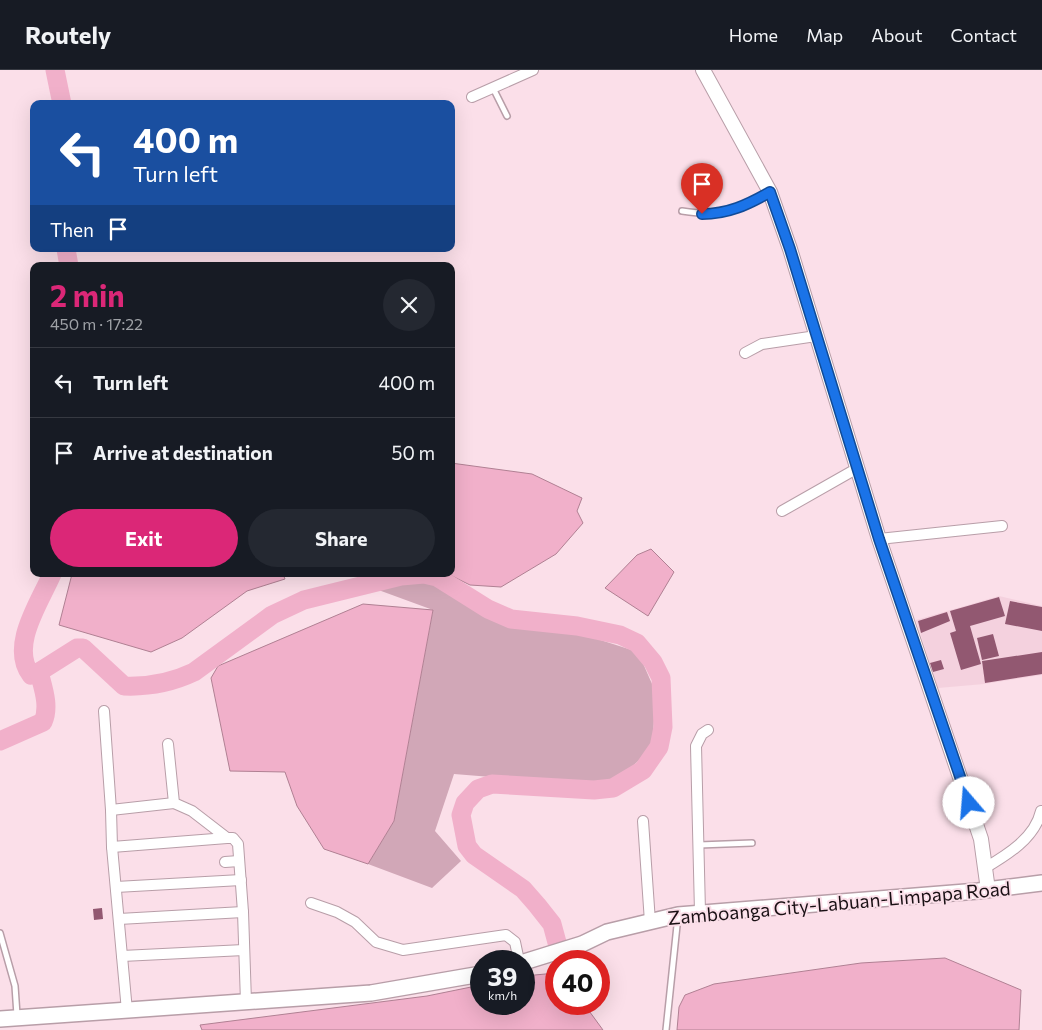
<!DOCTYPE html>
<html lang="en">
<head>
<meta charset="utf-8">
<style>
	:root { --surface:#171b24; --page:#242831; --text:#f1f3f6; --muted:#9ea1a6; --line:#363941; --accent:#db2777 }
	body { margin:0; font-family:Commissioner,sans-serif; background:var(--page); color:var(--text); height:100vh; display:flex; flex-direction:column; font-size:19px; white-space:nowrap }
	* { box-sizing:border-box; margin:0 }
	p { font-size:16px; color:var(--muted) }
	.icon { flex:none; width:28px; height:28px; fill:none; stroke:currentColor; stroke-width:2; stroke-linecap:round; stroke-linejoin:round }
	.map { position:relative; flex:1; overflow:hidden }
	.side { position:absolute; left:30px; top:192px; width:425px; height:315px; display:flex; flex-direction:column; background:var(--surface); border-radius:10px; box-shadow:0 5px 20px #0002 }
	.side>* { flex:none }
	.guide { position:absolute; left:30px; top:30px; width:425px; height:152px; border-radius:10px; box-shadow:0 5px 20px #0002; background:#1a4fa0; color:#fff; overflow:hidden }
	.speed { position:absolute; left:470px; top:880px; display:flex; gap:10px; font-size:25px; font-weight:700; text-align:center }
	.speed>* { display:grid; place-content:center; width:65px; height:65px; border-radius:50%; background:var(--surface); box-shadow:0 5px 20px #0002; line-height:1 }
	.speed small { font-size:12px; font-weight:400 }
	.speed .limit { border:8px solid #d22; background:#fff; color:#111 }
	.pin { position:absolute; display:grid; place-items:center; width:42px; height:42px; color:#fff; margin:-51px -21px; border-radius:50% 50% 50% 0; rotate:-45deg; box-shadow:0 0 5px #0007 }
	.pin .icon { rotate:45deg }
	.me { position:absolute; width:55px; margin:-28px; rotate:342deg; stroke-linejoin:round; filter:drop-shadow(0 0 4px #0008) }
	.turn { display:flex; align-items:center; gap:18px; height:105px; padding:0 20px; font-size:22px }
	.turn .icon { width:65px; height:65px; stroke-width:2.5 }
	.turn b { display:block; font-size:35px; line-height:42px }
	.then { display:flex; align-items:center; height:48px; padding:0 20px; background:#0003; gap:10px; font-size:19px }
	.round { display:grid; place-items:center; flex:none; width:52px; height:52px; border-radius:26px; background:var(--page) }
	.headline { display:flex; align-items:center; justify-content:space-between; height:85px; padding:0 20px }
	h1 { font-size:30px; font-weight:700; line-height:38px; color:var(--accent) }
	.action { display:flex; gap:10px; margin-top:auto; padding:10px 20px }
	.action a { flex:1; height:58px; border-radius:30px; background:var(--accent); color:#fff; font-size:20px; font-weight:700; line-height:58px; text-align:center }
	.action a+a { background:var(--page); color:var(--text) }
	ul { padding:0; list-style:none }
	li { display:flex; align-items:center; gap:15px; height:70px; padding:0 20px; border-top:1px solid var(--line) }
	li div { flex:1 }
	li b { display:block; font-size:19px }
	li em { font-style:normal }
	header { display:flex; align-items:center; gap:30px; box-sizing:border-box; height:70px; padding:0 25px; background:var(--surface); border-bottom:1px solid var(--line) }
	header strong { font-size:24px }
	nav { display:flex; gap:28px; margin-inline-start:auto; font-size:18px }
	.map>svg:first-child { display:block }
	.built { fill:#f4d1de }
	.green { fill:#d1a7b7 }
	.water { fill:#f1b0ca; stroke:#b08093 }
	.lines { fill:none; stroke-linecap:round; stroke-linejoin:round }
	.river { stroke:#f1b0ca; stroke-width:19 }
	.building { fill:#925871 }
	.lane-casing { stroke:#b89ea8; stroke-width:8 }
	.street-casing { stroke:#b89ea8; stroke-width:12 }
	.secondary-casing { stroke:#b89ea8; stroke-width:16 }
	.primary-casing { stroke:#b89ea8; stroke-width:18 }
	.lane { stroke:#fff; stroke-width:5 }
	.street { stroke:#fff; stroke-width:10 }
	.secondary { stroke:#fff; stroke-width:14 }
	.primary { stroke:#fff; stroke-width:15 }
	.route-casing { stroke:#114b97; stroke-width:12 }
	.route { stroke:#1a73e8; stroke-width:9 }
	.labels { text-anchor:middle; stroke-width:4; stroke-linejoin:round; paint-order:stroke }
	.street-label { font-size:19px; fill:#191014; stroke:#fbdfe9 }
</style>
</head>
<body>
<header>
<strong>Routely</strong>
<nav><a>Home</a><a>Map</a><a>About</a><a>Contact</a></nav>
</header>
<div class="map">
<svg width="1042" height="960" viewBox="0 0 1042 960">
	<rect width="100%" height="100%" fill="#fbdfe9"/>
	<path class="built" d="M999,526L1042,536V605L984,614L938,618L916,550Z"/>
	<path class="green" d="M407,508L432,514L506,554L591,567L638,582L656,623L652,678L620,708L577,714L454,704L435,761L461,791L432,818L368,794L394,751L433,540L373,518Z"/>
	<g class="water">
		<path d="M451,393L532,404L582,428L577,441L583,453L556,484L501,517L470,515L448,504H451Z"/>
		<path d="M651,479L674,502L648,546L605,518L637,485Z"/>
		<path d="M72,504H283L285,509L247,521L182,568L151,582L59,555Z"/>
		<path d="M363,534L433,540L394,751L368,794L324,779L297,736L285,702L230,701L211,608L218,596Z"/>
		<path d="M945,888L1021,920L1019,960H677L679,937L685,925L714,914L861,893Z"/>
		<path d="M556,903V934H584L603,960H202L200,955L427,926L481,915V934H524V906Z"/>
	</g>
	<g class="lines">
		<g class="river">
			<path d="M55,0L62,34"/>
			<path d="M66,179L69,196"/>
			<path d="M52,504C40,532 9,576 31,605L39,602L77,578H83L124,616C149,617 171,613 194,602L272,545L304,530L401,506L424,504L437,507L488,539L511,549L577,556L620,565L637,573L653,592L661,608L663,657L659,677L643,700L613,718L594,720L492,714L478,719L465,733L461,745L467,776L474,785L523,819L537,835L552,854L562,891"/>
			<path d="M0,671L43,652C50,636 43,618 39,602"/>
		</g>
	</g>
	<g class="building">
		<path d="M999,527L1005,546L970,556L981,594L961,600L950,563L956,561L950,541Z"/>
		<path d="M1010,531L1042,537V561L1005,554Z"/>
		<path d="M947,542L950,551L921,563L918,551Z"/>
		<path d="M993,564L999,586L982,590L977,568Z"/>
		<path d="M1042,582V604L985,613L982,591Z"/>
		<path d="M941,590L944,599L933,602L930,593Z"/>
		<path d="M102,838L103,849L94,850L93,839Z"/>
	</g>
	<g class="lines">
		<g class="lane-casing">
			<g id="lane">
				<path d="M493,18L507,46"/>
				<path d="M682,141C722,147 735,142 769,123"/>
				<path d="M699,775L752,773"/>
				<path d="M0,863L15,916L17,945"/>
				<path d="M666,960L678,846"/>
			</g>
		</g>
		<g class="street-casing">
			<g id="street">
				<path d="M472,27L533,0"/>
				<path d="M745,283L762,274L816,266"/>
				<path d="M782,441L856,399"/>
				<path d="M879,469L1002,456"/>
				<path d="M104,641L111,740L112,777L127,941"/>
				<path d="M168,674L174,733L192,741L227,768H233L238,774L243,842L246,932"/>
				<path d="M111,740L174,733"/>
				<path d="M643,751L650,852"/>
				<path d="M112,777L227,768"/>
				<path d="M225,792L239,791"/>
				<path d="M985,798C1007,785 1035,768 1041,741"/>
				<path d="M116,817L241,810"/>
				<path d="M311,833L337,842L355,852L376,872L403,880L506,865L515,872L519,891"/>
				<path d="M700,842L696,676L702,664L708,660"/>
				<path d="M119,849L243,842"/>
				<path d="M122,886L244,880"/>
			</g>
		</g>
		<g class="secondary-casing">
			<path id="secondary" d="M703,0L770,122L790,179L879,469L981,769L988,820"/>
		</g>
		<g class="primary-casing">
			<g id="primary">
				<path d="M524,892L582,874L607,862L678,845L978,821L1042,813"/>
				<path d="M0,949L371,923L481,904"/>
			</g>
		</g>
		<use href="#lane" class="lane"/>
		<use href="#street" class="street"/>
		<use href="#secondary" class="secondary"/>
		<use href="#primary" class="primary"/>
	</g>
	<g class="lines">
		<g class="route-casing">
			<path id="route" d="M702,144C728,144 747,135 770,122L790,179L879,469L969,733"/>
		</g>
		<use href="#route" class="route"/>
	</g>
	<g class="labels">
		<g class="street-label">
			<text transform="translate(839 833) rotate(-5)" y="7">Zamboanga City-Labuan-Limpapa Road</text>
		</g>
	</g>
</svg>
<div class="speed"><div>39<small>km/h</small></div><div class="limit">40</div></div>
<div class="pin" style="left:702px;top:144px;background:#d93025"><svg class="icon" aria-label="arrive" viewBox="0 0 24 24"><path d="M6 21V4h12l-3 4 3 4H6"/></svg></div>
<svg class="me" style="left:969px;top:733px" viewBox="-20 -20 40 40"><circle r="19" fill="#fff"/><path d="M0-13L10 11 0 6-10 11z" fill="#1a73e8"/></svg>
<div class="guide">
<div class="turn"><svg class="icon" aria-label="left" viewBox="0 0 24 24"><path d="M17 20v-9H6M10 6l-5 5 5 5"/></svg><div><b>400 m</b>Turn left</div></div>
<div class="then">Then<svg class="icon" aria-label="arrive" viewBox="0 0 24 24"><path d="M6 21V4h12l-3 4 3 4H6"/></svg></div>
</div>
<section class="side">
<div class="headline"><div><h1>2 min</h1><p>450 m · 17:22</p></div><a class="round"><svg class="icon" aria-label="close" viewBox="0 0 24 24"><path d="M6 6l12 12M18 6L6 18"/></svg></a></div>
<ul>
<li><svg class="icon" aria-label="left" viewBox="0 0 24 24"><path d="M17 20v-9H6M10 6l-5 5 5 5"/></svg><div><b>Turn left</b></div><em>400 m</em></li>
<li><svg class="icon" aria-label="arrive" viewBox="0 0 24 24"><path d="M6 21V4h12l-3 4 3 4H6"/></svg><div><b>Arrive at destination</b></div><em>50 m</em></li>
</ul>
<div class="action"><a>Exit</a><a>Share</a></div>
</section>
</div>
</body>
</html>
